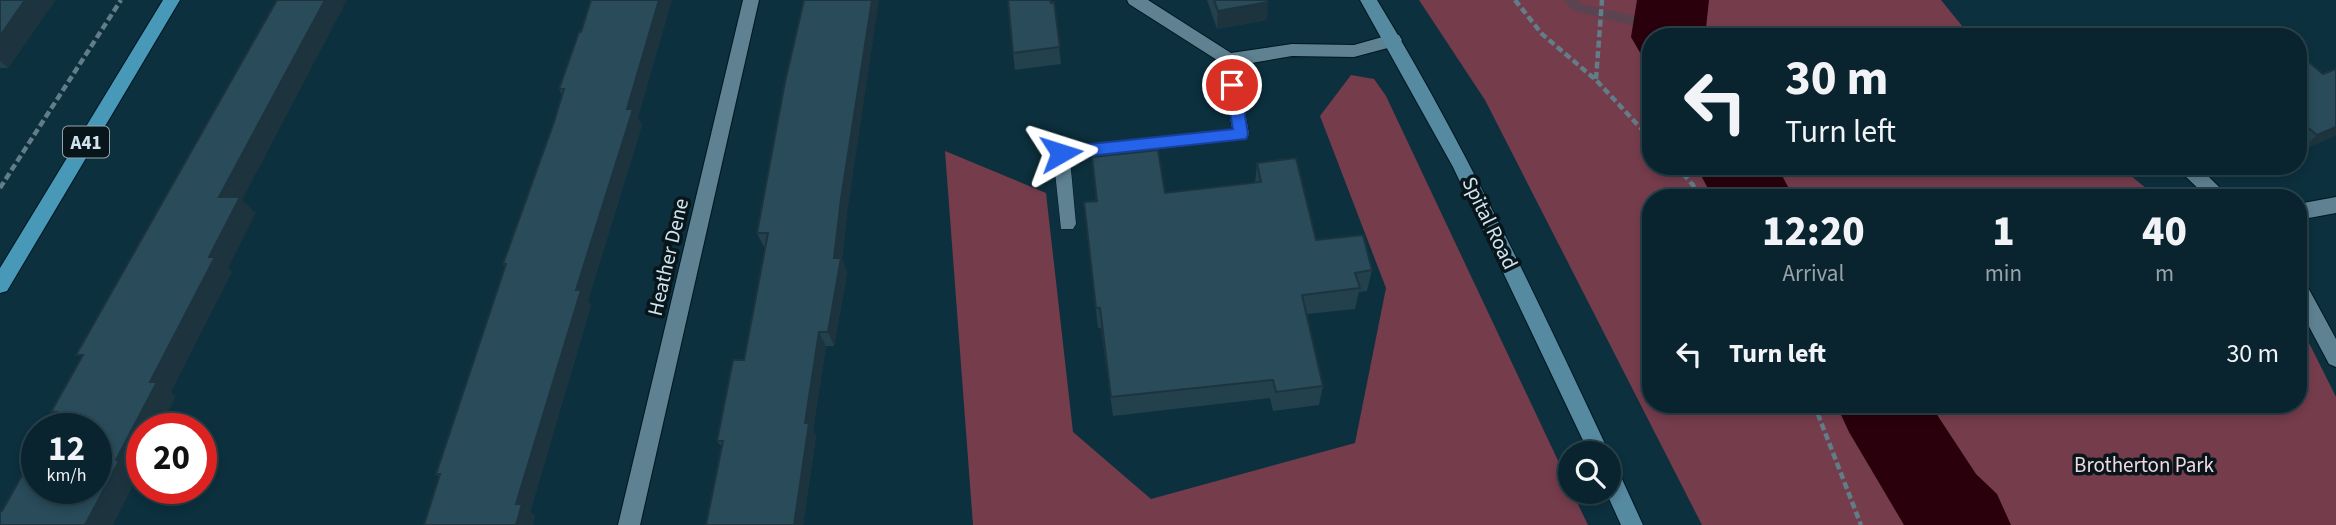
<!DOCTYPE html>
<html lang="en">
<head>
<meta charset="utf-8">
<style>
	:root { --surface:#09242e; --page:#122c36; --text:#f1f3f6; --muted:#99a4aa; --line:#29414a }
	body { margin:0; font-family:"Source Sans 3",sans-serif; background:var(--page); color:var(--text); height:100vh; display:flex; flex-direction:column; font-size:26px; white-space:nowrap }
	* { box-sizing:border-box; margin:0 }
	p { font-size:23px; color:var(--muted) }
	.icon { flex:none; width:38px; height:38px; fill:none; stroke:currentColor; stroke-width:2; stroke-linecap:round; stroke-linejoin:round }
	.map { position:relative; flex:1; overflow:hidden }
	.side { position:absolute; left:1642px; top:189px; width:665px; height:224px; display:flex; flex-direction:column; background:var(--surface); border-radius:28px; box-shadow:0 4px 10px #0003,0 0 0 2px var(--line) }
	.side>* { flex:none }
	.banner { position:absolute; left:1642px; top:28px; width:665px; height:147px; border-radius:28px; box-shadow:0 4px 10px #0003,0 0 0 2px var(--line); background:#09242e; color:var(--text); overflow:hidden }
	.fabs { position:absolute; left:1558px; top:441px; display:grid; gap:14px }
	.fabs a { display:grid; place-items:center; width:63px; height:63px; border-radius:50%; background:var(--surface); box-shadow:0 4px 10px #0003,0 0 0 2px var(--line); font-size:35px }
	.speed { position:absolute; left:21px; top:413px; display:flex; gap:14px; font-size:35px; font-weight:700; text-align:center }
	.speed>* { display:grid; place-content:center; width:91px; height:91px; border-radius:50%; background:var(--surface); box-shadow:0 4px 10px #0003,0 0 0 2px var(--line); line-height:1 }
	.speed small { font-size:18px; font-weight:400 }
	.speed .limit { border:10px solid #d22; background:#fff; color:#111 }
	.pin { position:absolute; display:grid; place-items:center; width:60px; height:60px; color:#fff; margin:-30px; border:4px solid #fff; border-radius:50%; box-shadow:0 2px 7px #0007 }
	.me { position:absolute; width:77px; margin:-38px; rotate:84deg; stroke-linejoin:round; filter:drop-shadow(0 0 5px #0008) }
	.turn { display:flex; align-items:center; gap:24px; height:147px; padding:0 28px; font-size:32px }
	.turn .icon { width:91px; height:91px; stroke-width:2.5 }
	.turn b { display:block; font-size:49px; line-height:60px }
	.eta { display:flex; justify-content:space-evenly; align-items:center; height:119px; text-align:center }
	.eta b { font-size:42px; font-weight:800; line-height:49px }
	ul { padding:0; list-style:none }
	li { display:flex; align-items:center; gap:21px; height:91px; padding:0 28px }
	li div { flex:1 }
	li b { display:block; font-size:26px }
	li em { font-style:normal }
	.map>svg:first-child { display:block }
	.green { fill:#753c4c }
	.lines { fill:none; stroke-linecap:round; stroke-linejoin:round }
	.stream { fill:#5b4450; fill-rule:evenodd }
	.river { fill:#29000c; fill-rule:evenodd }
	.service-casing { stroke:#001721; stroke-width:1 }
	.minor-casing { stroke:#001721; stroke-width:2 }
	.secondary-casing { stroke:#001721; stroke-width:2 }
	.trunk-casing { stroke:#001721; stroke-width:2 }
	.path { stroke:#607d88; stroke-width:4.5; stroke-dasharray:7 3.5; stroke-linecap:butt }
	.service { fill:#5e8292; fill-rule:evenodd }
	.minor { fill:#5e8292; fill-rule:evenodd }
	.secondary { fill:#568aa0; fill-rule:evenodd }
	.trunk { fill:#4898b8; fill-rule:evenodd }
	.wall { fill:#23404d }
	.shaded-wall { fill:#1d343f }
	.building { fill:#294b5a; stroke:#1d343f; stroke-width:2 }
	.route { fill:#2563eb; stroke:#184099; stroke-width:2 }
	.labels { text-anchor:middle; stroke-width:7; stroke-linejoin:round; paint-order:stroke }
	.shield { fill:#08161c; stroke:#95a6ae; stroke-width:2 }
	.shield-label { font-size:19px; font-weight:bold; fill:#d1e4ed }
	.street-label { font-size:21px; fill:#d1e4ed; stroke:#08161c }
	.park-label { font-size:21px; fill:#f1d9de; stroke:#08161c }
</style>
</head>
<body>
<div class="map">
<svg width="2336" height="525" viewBox="0 0 2336 525">
	<rect width="100%" height="100%" fill="#0c303e"/>
	<g class="green">
		<path d="M1419,0H1941L1971,37H1650V166H2119L2158,198H1650V404H2298V321L2336,397V525H1702L1485,100Z"/>
		<path d="M1351,75L1374,79L1386,96L1570,486V492H1572L1588,525H973L945,151L1046,193L1073,432L1151,499L1355,443L1386,288L1320,116Z"/>
	</g>
	<g class="lines">
		<path class="stream" d="M1563,0H1577L1582,4L1669,24L1675,29L1669,34L1574,11Z"/>
		<g class="river">
			<path d="M1637,0H1709L1705,37H1650V59L1642,56L1631,37Z"/>
			<path d="M1696,166H1777L1794,198H1713Z"/>
			<path d="M1836,404H1930L1976,474L1997,494L2011,525H1904L1849,432Z"/>
		</g>
		<g class="service-casing">
			<path id="service" d="M1228,54L1236,60L1249,134L1247,139L1070,159L1076,224L1073,229H1061L1053,153L1055,148L1232,129L1220,60Z"/>
		</g>
		<g class="minor-casing">
			<g id="minor">
				<path d="M743,0H759L640,525H618Z"/>
				<path d="M1127,0H1148L1231,53L1292,44L1354,45L1393,34L1399,35L1402,40L1399,45L1354,57L1292,56L1228,67L1129,4Z"/>
				<path d="M2178,166H2198L2230,198H2208L2181,172Z"/>
				<path d="M2336,197V213L2298,220V204Z"/>
				<path d="M2298,280L2305,282L2336,339V367L2329,364L2298,306Z"/>
			</g>
		</g>
		<g class="secondary-casing">
			<g id="secondary">
				<path d="M1360,0H1377C1464,143 1535,295 1606,446L1610,453L1608,456V453H1589L1453,167Z"/>
				<path d="M1608,463L1616,466L1643,525H1621L1606,492H1608Z"/>
			</g>
		</g>
		<g class="trunk-casing">
			<path id="trunk" d="M163,0H180L7,291L0,293V268Z"/>
		</g>
		<g class="path">
			<path d="M1515,0L1542,34L1596,80L1650,138"/>
			<path d="M1596,79L1602,0"/>
			<path d="M1676,166L1693,185L1700,198"/>
			<path d="M0,188L121,0"/>
			<path d="M1814,404L1861,525"/>
		</g>
		<use href="#service" class="service"/>
		<use href="#minor" class="minor"/>
		<use href="#secondary" class="secondary"/>
		<use href="#trunk" class="trunk"/>
	</g>
	<g class="wall">
		<path d="M0,0H55L8,68H0Z"/>
		<path d="M1207,0H1267V20L1217,29Z"/>
		<path d="M1054,2L1061,64L1015,70L1013,53L1051,3Z"/>
		<path d="M579,32L642,125L588,300L591,305L530,512L535,516L439,477L436,474L505,267L503,264L554,122L562,95L559,89Z"/>
		<path d="M2298,60L2323,74L2336,69V135L2298,152Z"/>
		<path d="M1092,157L1165,193L1255,183L1257,163L1316,240L1372,270L1367,291L1359,292L1355,309L1307,314L1323,386L1319,405L1273,411L1270,398L1113,416L1101,328H1098L1086,223L1096,201Z"/>
		<path d="M847,214L842,259L847,273L834,346H826L813,430L816,436L803,525H706L722,447L717,441L744,360L765,249L757,233Z"/>
	</g>
	<g class="shaded-wall">
		<path d="M25,0H55L8,68L0,61V36Z"/>
		<path d="M325,0H347L242,200L256,213L228,268L232,272L171,392L176,396L159,429H142V463L137,472L139,473L113,525H85L116,460L150,382L209,257L219,197Z"/>
		<path d="M659,0H672L638,118L642,125L588,300L591,305L530,512L535,516L533,525H516V504L627,109Z"/>
		<path d="M872,0H879L847,214L842,259L847,273L834,346L828,332L834,258L841,199Z"/>
		<path d="M1268,2L1267,20L1217,29L1218,11Z"/>
		<path d="M2336,127V135L2298,152L2317,135Z"/>
		<path d="M819,332L826,346L813,430L816,436L803,525H794L805,423Z"/>
	</g>
	<g class="building">
		<path d="M0,0H25L0,36Z"/>
		<path d="M277,0H325L219,197H240L209,257H215L150,382H157L116,460L119,461L85,525H0V511H2L37,449V488H96V429H48L57,412H51L83,355H76Z"/>
		<path d="M591,0H659L627,109H633L576,290H581L516,504H522L516,525H424L440,474H436L506,264H503L554,122L564,89H559L579,32H581Z"/>
		<path d="M804,0H872L841,199L834,258H841L828,332H819L805,423H809L794,525H706L723,441H717L733,360H744L768,233H757L785,82Z"/>
		<path d="M1008,0H1050L1051,3L1054,2L1060,47L1013,53Z"/>
		<path d="M1214,0H1267L1268,2L1218,11Z"/>
		<path d="M2304,58L2323,74L2336,69V127L2317,135L2298,119V60Z"/>
		<path d="M1158,150L1165,193L1261,182L1257,163L1296,158L1316,240L1363,235L1372,270L1355,273L1360,288L1302,295L1323,386L1276,392L1273,380L1111,397L1100,308H1096L1084,202L1097,201L1092,157Z"/>
	</g>
	<path class="route" d="M1232,79L1240,85L1248,134L1246,139L1061,159L1054,153L1061,147L1233,129L1225,85Z"/>
	<g class="labels">
		<rect class="shield" x="63" y="126.5" width="46" height="31" rx="5"/>
		<g class="shield-label">
			<text x="86" y="149">A41</text>
		</g>
		<g class="street-label">
			<text transform="translate(1490 223) rotate(64)" y="7">Spital Road</text>
			<text transform="translate(668 257) rotate(-77)" y="7">Heather Dene</text>
		</g>
		<g class="park-label">
			<text x="2144" y="472">Brotherton Park</text>
		</g>
	</g>
</svg>
<div class="fabs">
<a><svg class="icon" aria-label="search" viewBox="0 0 24 24"><circle cx="10" cy="10" r="6"/><path d="M15 15l6 6"/></svg></a>
</div>
<div class="speed"><div>12<small>km/h</small></div><div class="limit">20</div></div>
<div class="pin" style="left:1232px;top:85px;background:#d93025"><svg class="icon" aria-label="arrive" viewBox="0 0 24 24"><path d="M6 21V4h12l-3 4 3 4H6"/></svg></div>
<svg class="me" style="left:1061px;top:153px" viewBox="-20 -20 40 40"><path d="M0-17L14 15 0 8-14 15z" fill="#2563eb" stroke="#fff" stroke-width="4"/></svg>
<div class="banner">
<div class="turn"><svg class="icon" aria-label="left" viewBox="0 0 24 24"><path d="M17 20v-9H6M10 6l-5 5 5 5"/></svg><div><b>30 m</b>Turn left</div></div>
</div>
<section class="side">
<div class="eta">
<div><b>12:20</b><p>Arrival</p></div>
<div><b>1</b><p>min</p></div>
<div><b>40</b><p>m</p></div>
</div>
<ul>
<li><svg class="icon" aria-label="left" viewBox="0 0 24 24"><path d="M17 20v-9H6M10 6l-5 5 5 5"/></svg><div><b>Turn left</b></div><em>30 m</em></li>
</ul>
</section>
</div>
</body>
</html>
